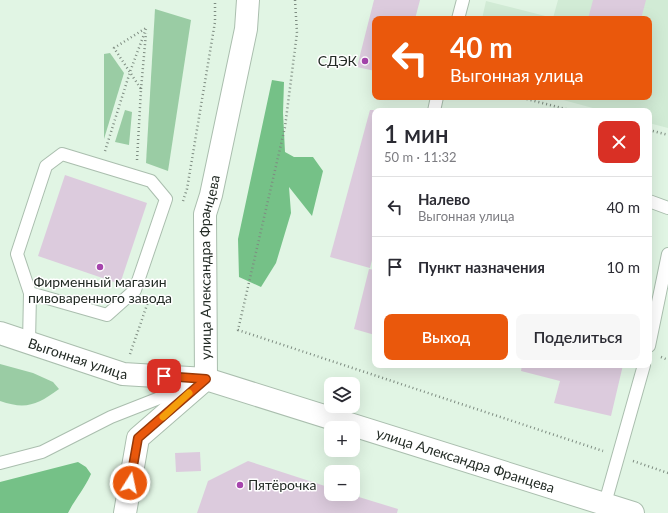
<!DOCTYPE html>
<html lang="ru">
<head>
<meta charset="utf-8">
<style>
	:root { --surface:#fff; --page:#f7f7f7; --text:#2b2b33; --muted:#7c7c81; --line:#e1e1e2; --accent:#ea580c }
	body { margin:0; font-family:Lato,sans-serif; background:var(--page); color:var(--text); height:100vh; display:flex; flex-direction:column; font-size:15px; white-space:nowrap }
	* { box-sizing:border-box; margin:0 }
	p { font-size:13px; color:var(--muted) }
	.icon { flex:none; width:22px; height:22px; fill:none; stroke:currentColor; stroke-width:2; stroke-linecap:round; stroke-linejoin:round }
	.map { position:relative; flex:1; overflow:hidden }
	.drawer { position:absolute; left:372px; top:108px; width:280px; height:260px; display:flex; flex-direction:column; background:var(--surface); border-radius:8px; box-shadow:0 4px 16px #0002 }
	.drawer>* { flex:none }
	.guide { position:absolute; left:372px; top:16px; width:280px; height:84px; border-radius:8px; box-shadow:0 4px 16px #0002; background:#ea580c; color:#fff; overflow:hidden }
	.buttons { position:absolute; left:324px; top:377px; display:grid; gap:8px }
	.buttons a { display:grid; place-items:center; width:36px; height:36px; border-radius:8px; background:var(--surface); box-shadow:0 4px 16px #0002; font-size:20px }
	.pin { position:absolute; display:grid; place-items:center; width:34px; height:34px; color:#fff; margin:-17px; border-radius:8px; box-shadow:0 2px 6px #0006 }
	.me { position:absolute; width:44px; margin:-22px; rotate:10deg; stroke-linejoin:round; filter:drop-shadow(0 0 3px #0008) }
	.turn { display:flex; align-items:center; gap:14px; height:84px; padding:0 12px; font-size:18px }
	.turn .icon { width:52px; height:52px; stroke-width:2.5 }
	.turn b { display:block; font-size:28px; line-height:34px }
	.round { display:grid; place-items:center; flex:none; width:42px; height:42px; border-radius:8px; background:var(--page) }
	.headline { display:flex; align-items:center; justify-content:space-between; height:68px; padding:0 12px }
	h1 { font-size:24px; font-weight:600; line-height:30px }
	.action { display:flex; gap:8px; margin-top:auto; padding:8px 12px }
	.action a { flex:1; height:46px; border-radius:8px; background:var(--accent); color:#fff; font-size:16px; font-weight:600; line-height:46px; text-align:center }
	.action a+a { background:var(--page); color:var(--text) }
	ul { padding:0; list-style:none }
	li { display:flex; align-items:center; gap:12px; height:60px; padding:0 12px; border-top:1px solid var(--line) }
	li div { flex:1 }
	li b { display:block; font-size:15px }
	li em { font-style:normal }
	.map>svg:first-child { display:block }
	.built { fill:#d1ebd5 }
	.green { fill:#9acca4 }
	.forest { fill:#75c187 }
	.building { fill:#dccbdd }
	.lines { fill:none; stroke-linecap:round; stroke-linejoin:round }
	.lane-casing { stroke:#aabeae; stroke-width:14 }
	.street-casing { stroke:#aabeae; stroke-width:24 }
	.secondary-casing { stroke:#aabeae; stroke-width:24 }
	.path { stroke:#7e8c81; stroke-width:2.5; stroke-dasharray:1 3; stroke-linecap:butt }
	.lane { stroke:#fff; stroke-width:12 }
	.street { stroke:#fff; stroke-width:22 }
	.secondary { stroke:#fff; stroke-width:22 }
	.route-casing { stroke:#983908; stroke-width:10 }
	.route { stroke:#ea580c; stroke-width:7 }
	.slow { stroke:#f59e0b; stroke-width:7 }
	.poi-dot { fill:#a645ad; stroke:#fff; stroke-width:1.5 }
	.labels { text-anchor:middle; stroke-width:3; stroke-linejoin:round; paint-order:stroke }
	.poi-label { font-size:14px; fill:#232b25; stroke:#fff; text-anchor:end }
	.street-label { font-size:14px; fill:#232b25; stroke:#fff }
</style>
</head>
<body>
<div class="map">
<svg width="668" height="513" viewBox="0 0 668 513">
	<rect width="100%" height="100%" fill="#e1f5e4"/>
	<path class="built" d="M558,0H668V128L649,123V111H604L552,97H649V19H482L486,1L553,18Z"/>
	<g class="green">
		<path d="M155,9L191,20L168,171L146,163Z"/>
		<path d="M110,53L124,73L104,139V54Z"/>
		<path d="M125,110L132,112L129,145L115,142Z"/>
		<path d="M0,364L33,373L53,382L59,389C37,405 26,410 0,401Z"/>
	</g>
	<g class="forest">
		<path d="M272,80L284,82L283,113L285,152L294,157H313L323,171L312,216L289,187L291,213L276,263L261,287L239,277L238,239Z"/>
		<path d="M78,462L86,467L91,474C85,488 75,499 68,513H0V482Z"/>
	</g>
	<g class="building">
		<path d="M374,0H420L415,19H375V71L357,67Z"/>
		<path d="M593,0H646L641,19H588Z"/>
		<path d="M370,110H375V248L370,268L330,257Z"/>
		<path d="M65,175L147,203L120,284L38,256Z"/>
		<path d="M369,269L375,270V335L354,329Z"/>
		<path d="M522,365H623L611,416L554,403L560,381L521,371Z"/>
		<path d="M200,452L201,471L176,472L175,453Z"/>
		<path d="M248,461L331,488V494H349L398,509L397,513H197L208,481Z"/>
	</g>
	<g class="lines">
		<g class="lane-casing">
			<g id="lane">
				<path d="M458,19L463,0"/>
				<path d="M434,111L437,97"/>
				<path d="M649,201L668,208"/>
				<path d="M29,343L30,293L17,254L46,166L62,154L151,181L166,199L135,290L107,315L30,293"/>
				<path d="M649,346L668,254"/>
				<path d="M0,463L42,452L111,417L190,386"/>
				<path d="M605,503L644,365"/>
			</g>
		</g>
		<g class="street-casing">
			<g id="street">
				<path id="s1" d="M125,513L138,438L206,379L633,513"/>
			</g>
		</g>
		<g class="secondary-casing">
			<g id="secondary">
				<path id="s2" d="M0,333L123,374L206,379L205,214L211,195L246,29L248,0"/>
			</g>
		</g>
		<g class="path">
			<path d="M295,0L297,33L285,127L238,330L603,451"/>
			<path d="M141,89L146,33"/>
			<path d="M519,97L573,111"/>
			<path d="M649,130L668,135"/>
			<path d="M105,151L130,72L146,29"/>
			<path d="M137,160L141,89L114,48L146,28"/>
			<path d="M183,201L187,189L215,22V0"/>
			<path d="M130,354L148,302"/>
			<path d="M661,357L668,360"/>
			<path d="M633,461L668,473"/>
		</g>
		<use href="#lane" class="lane"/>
		<use href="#street" class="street"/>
		<use href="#secondary" class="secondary"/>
	</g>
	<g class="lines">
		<g class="route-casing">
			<path id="route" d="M130,483L138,438L206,379L164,376"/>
		</g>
		<use href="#route" class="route"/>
		<path class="slow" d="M163,417L189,393"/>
	</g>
	<g class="poi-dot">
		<circle cx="365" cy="61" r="4"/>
		<circle cx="100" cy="267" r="4"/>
		<circle cx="240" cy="485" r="4"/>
	</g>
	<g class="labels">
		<g class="poi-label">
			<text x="357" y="66">СДЭК</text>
			<text x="100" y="287" text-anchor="middle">Фирменный магазин<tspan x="100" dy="16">пивоваренного завода</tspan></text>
			<text x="248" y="490" text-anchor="start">Пятёрочка</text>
		</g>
		<g class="street-label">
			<text dy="5" stroke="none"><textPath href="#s2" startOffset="325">улица Александра Францева</textPath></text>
			<text dy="5" stroke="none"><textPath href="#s2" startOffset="82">Выгонная улица</textPath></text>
			<text dy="5" stroke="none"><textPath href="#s1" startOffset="438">улица Александра Францева</textPath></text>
		</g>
	</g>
</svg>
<div class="buttons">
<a><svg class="icon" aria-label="layers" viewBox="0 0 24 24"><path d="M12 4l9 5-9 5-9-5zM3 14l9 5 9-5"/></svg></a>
<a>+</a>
<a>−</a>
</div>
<div class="pin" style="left:164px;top:376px;background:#d93025"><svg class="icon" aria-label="arrive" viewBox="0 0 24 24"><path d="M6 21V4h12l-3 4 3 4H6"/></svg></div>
<svg class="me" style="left:130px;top:483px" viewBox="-20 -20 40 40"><circle r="17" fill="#ea580c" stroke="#fff" stroke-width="3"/><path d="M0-11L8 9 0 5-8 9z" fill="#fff"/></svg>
<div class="guide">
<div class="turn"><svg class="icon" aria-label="left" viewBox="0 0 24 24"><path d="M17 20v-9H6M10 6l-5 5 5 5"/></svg><div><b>40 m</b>Выгонная улица</div></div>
</div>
<section class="drawer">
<div class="headline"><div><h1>1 мин</h1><p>50 m · 11:32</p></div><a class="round" style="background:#d93025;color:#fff"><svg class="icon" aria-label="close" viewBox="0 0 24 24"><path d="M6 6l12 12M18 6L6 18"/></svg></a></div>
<ul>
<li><svg class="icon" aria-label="left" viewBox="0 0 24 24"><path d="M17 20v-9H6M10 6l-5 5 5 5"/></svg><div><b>Налево</b><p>Выгонная улица</p></div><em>40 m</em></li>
<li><svg class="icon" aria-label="arrive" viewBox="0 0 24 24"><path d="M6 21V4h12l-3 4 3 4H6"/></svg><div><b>Пункт назначения</b></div><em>10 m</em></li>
</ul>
<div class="action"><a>Выход</a><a>Поделиться</a></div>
</section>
</div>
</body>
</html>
